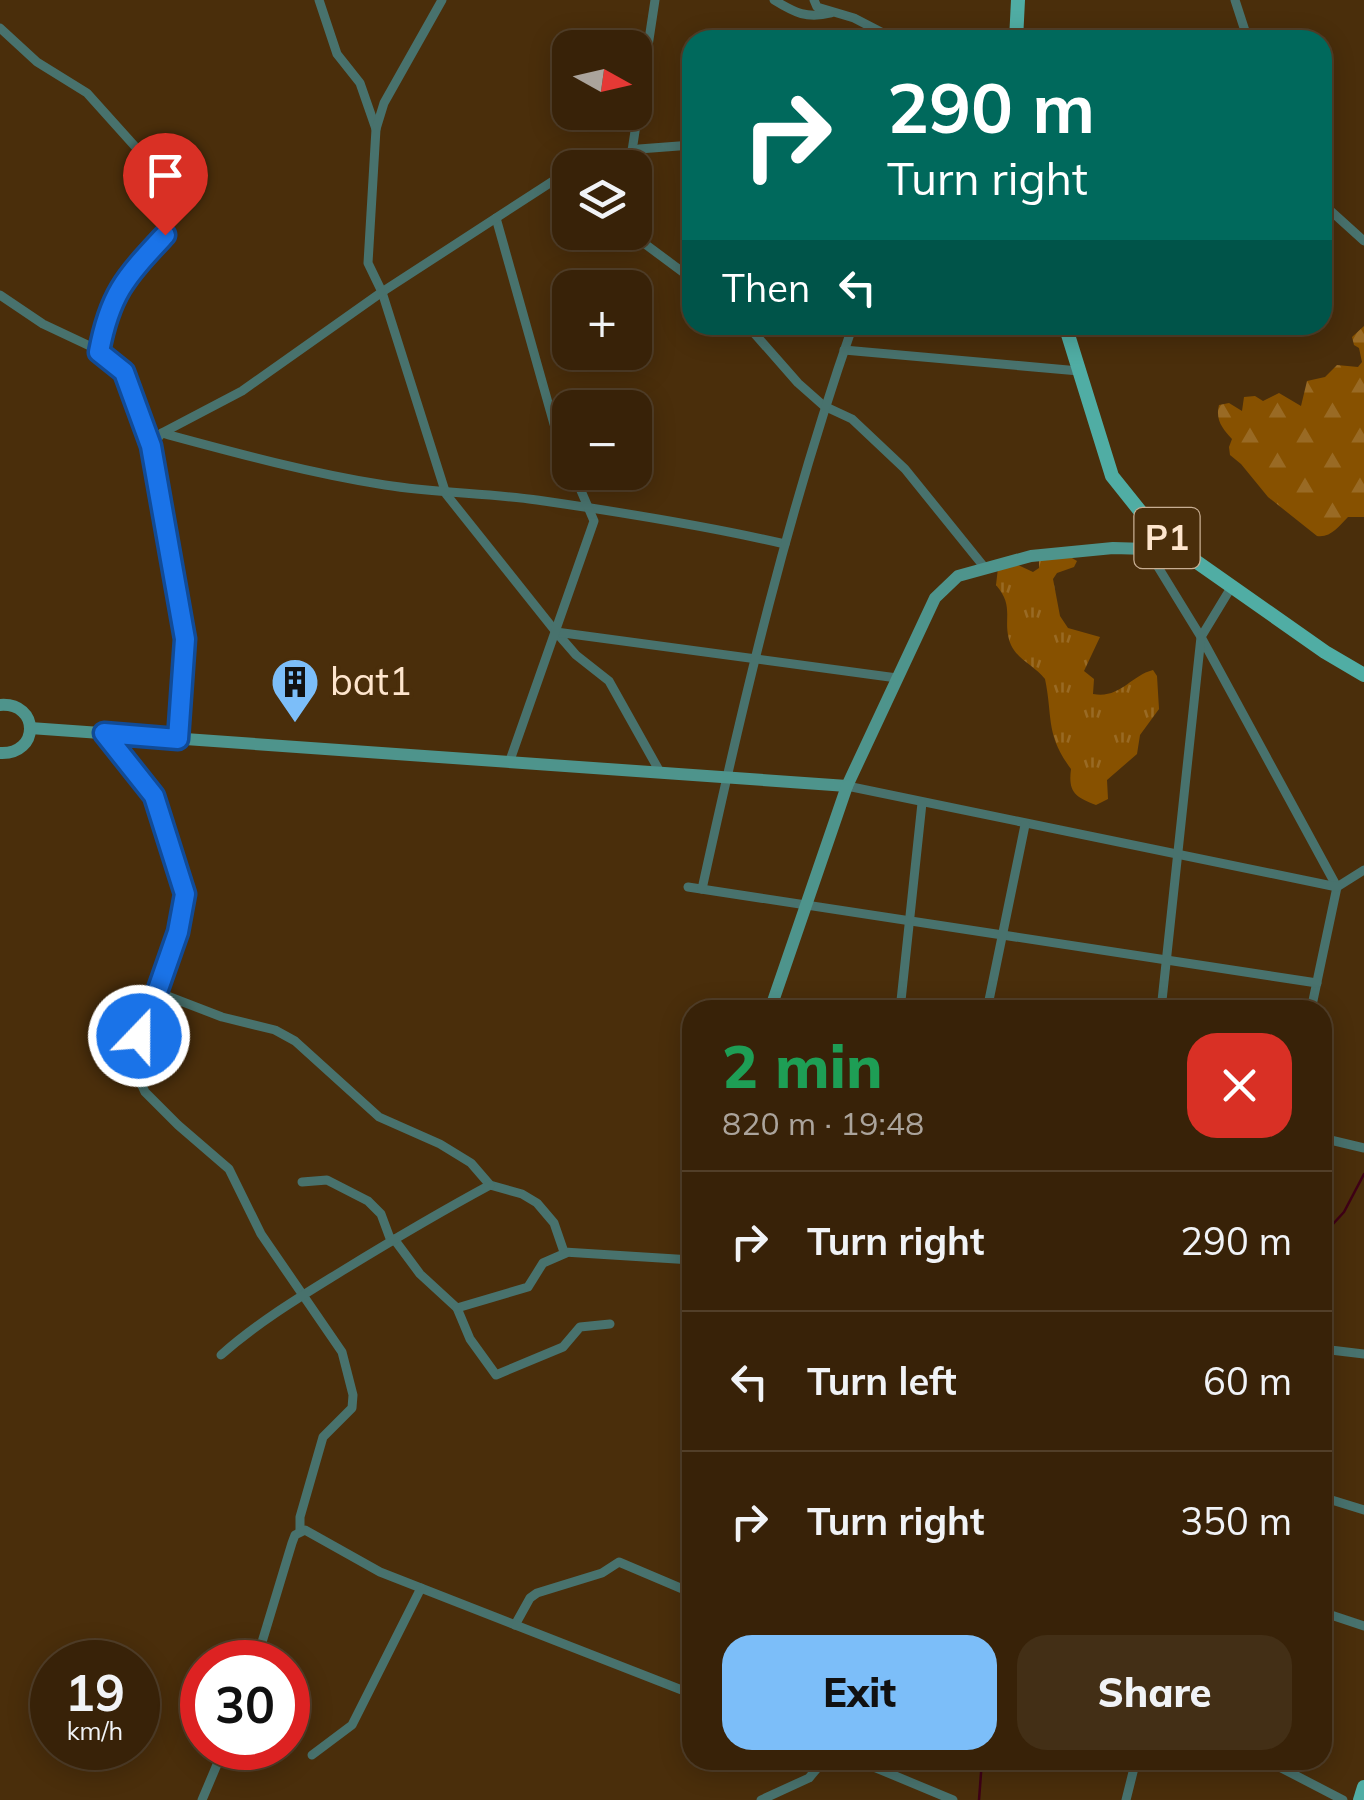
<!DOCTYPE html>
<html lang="en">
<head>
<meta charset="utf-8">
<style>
	:root { --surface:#382208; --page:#432f16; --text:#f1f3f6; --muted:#aba49c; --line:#523f29; --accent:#7cbef9 }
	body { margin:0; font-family:Mulish,sans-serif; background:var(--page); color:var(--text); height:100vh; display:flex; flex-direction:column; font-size:38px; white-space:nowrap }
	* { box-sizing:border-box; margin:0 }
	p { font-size:32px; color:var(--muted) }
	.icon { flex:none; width:55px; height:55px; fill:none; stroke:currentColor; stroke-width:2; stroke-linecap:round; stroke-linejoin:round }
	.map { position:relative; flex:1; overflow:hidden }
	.panel { position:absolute; left:682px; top:1000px; width:650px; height:770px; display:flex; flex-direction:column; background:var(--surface); border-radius:30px; box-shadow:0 5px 25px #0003,0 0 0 2px var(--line) }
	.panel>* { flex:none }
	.top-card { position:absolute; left:682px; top:30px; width:650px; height:305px; border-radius:30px; box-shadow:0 5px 25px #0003,0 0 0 2px var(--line); background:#00695c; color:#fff; overflow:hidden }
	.needle { width:65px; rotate:98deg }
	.buttons { position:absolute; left:552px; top:30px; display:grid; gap:20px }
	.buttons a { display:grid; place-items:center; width:100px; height:100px; border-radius:20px; background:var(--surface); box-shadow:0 5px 25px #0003,0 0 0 2px var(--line); font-size:50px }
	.speed { position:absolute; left:30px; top:1640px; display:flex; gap:20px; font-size:50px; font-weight:700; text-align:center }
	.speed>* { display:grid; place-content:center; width:130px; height:130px; border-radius:50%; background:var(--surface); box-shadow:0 5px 25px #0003,0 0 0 2px var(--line); line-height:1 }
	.speed small { font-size:25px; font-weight:400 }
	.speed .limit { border:15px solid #d22; background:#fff; color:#111 }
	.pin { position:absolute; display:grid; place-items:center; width:85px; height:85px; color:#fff; margin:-102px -42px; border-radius:50% 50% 50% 0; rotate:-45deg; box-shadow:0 0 10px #0007 }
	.pin .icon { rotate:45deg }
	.me { position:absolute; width:110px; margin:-55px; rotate:22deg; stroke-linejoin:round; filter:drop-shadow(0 0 8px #0008) }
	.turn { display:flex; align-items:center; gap:35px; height:210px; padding:0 40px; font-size:45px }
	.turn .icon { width:130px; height:130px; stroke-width:2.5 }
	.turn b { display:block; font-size:70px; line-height:85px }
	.then { display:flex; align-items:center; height:95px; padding:0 40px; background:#0003; gap:20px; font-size:38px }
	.round { display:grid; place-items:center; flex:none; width:105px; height:105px; border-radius:30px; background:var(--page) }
	.headline { display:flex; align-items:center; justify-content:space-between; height:170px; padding:0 40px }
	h1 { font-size:60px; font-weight:800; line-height:75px; color:#1e9e55 }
	.action { display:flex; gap:20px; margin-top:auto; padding:20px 40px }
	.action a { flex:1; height:115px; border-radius:30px; background:var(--accent); color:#111; font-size:40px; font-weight:800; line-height:115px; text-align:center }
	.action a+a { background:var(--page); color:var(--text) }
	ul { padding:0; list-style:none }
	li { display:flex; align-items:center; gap:30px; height:140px; padding:0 40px; border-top:2px solid var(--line) }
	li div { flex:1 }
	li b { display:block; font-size:38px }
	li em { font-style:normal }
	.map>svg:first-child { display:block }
	.grass { fill:url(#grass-tufts) }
	.forest { fill:url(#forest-firs) }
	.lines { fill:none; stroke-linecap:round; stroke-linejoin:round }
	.stream { stroke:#3f0016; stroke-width:2.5 }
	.street { stroke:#48726d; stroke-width:9 }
	.secondary { stroke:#4e948c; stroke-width:12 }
	.primary { stroke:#50ada4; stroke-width:14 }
	.route-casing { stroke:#114b97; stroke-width:25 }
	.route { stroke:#1a73e8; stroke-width:18 }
	.labels { text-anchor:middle; stroke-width:8; stroke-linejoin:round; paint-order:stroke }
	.shield { fill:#4a2e0b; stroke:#c8ae93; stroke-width:2.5 }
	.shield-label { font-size:35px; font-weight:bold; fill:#fee5cd }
	.poi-label { font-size:38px; fill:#fee5cd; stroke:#4a2e0b; text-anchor:start }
</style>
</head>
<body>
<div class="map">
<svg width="1364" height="1800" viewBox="0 0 1364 1800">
	<defs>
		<pattern id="grass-tufts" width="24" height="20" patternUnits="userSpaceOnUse" patternTransform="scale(2.5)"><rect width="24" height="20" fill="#875100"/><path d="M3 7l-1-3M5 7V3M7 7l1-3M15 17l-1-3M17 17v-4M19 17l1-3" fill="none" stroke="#996a24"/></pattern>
		<pattern id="forest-firs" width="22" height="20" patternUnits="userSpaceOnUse" patternTransform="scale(2.5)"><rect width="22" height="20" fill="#875100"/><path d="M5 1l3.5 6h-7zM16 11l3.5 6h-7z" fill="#996a24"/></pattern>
	</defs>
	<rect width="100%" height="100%" fill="#4a2e0b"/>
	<path class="grass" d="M1067,555L1077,561L1074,567L1057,573L1053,579L1060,616L1068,628L1100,637L1084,671L1094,679L1093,694C1120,699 1130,676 1153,670L1157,676L1159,709L1140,735L1137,754L1107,780L1108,799L1096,805C1075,797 1068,792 1071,769C1045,734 1053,717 1045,679C1035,666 1018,660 1011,645C1001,620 1016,608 996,585L998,568L1018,565L1033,572L1039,568V560Z"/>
	<path class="forest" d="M1364,326V517H1348C1339,526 1331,538 1317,536L1268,497L1241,464L1230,455L1229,447L1232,439C1223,429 1215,420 1219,405L1229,403L1242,411L1244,397L1255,396L1263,401L1279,393L1301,406L1307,381L1325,377L1337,365L1358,367L1362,362L1359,348L1354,345L1352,337Z"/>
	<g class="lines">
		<g class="stream">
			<path d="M1322,1236L1344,1212L1364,1174"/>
			<path d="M979,1800L982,1760"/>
		</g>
		<g class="street">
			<path d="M319,0L337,54L360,83L376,129"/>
			<path d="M442,0L384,103L376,129L368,263L382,292L446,494L556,632L576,655L609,681L660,772"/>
			<path d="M774,0C795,13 807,19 831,13"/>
			<path d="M814,0L817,7L854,18L881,32L883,40"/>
			<path d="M1235,0L1248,40"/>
			<path d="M0,28L37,62L87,93L140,152L163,172L171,192V214L165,235L122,281L103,330L99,352"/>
			<path d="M632,151L655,0"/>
			<path d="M577,168L639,149L692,145"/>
			<path d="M1322,203L1364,241"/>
			<path d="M496,218L554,424L570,465"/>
			<path d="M629,232L692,279"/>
			<path d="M0,295L43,324L94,348L124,373L151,446"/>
			<path d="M747,325L798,383L824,406L852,419L905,469L985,568"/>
			<path d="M844,350L1079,371"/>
			<path d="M162,433C236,453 309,473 385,485C436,493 486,493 537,500C620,512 703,525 785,544"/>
			<path d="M1147,549L1201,637L1337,887L1311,1010"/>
			<path d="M556,632L897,678"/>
			<path d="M104,733L154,796L185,894L178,931L157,992L143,1018L137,1055L138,1077L145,1092L178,1125L229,1169L261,1234L342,1352L353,1395L352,1408L323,1437L300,1517V1531"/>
			<path d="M178,739L185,639L151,446L162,433L242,391L382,292L570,170"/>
			<path d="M509,763L594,521L573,472"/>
			<path d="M847,786L1337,887L1364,870"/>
			<path d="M688,887L1317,983"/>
			<path d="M702,889C744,697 788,511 853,325"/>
			<path d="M157,992L222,1017L275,1030L295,1041L379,1117L440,1144L471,1163L490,1185L522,1194L537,1203L554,1223L564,1252L692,1260"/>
			<path d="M900,1010L922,803"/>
			<path d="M987,1010L1025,825"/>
			<path d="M1161,1010L1201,637L1232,586"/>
			<path d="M1322,1138L1364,1148"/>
			<path d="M302,1182L327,1180L368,1201L381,1214L391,1241"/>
			<path d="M394,1239L420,1274L457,1308L470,1339L496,1375L563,1347L580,1327L610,1324"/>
			<path d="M457,1308L528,1287L543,1263L566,1253"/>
			<path d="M1322,1349L1364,1354"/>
			<path d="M221,1355C258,1322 300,1297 342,1271C391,1241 440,1212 490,1185"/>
			<path d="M1322,1497L1364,1510"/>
			<path d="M1322,1612L1364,1626"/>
			<path d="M515,1625L530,1598L537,1593L602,1573L619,1562L692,1593"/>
			<path d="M256,1662L292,1543L295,1535L305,1530L380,1572L692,1694"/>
			<path d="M312,1755L352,1725L421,1588"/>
			<path d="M857,1760L953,1800"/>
			<path d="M1266,1760L1343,1800"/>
			<path d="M202,1800L224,1748"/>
			<path d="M761,1800L809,1778L824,1760"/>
			<path d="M1126,1800L1136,1760"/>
		</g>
		<g class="secondary">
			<path d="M0,705C40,702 40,755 0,753"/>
			<path d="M30,728L847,786L935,598L958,576L1031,556L1113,548L1182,550"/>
			<path d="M770,1010L847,786"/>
		</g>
		<g class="primary">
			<path d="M1016,40L1018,0"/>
			<path d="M1065,325L1112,476L1152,526L1194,560L1325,652L1364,675"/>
			<path d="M1360,1800L1364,1787"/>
		</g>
	</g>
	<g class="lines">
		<g class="route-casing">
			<path id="route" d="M139,1036L143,1018L157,992L178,932L185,894L154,796L104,733L178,739L185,639L151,446L124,372L99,352C110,293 126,277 165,235"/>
		</g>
		<use href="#route" class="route"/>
	</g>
	<defs>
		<g id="building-pin" transform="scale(2.5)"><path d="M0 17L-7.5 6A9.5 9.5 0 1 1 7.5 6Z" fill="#7cbef9" stroke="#4a2e0b"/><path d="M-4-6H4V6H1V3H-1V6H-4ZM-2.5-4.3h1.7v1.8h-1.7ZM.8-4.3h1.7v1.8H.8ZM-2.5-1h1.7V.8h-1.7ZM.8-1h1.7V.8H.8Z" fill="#111"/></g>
	</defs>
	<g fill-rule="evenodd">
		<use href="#building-pin" x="295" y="682"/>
	</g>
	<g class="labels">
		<rect class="shield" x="1134.5" y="508" width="65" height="60" rx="8"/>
		<g class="shield-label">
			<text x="1167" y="550">P1</text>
		</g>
		<g class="poi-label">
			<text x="330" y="695">bat1</text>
		</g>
	</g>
</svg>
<div class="buttons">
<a><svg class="needle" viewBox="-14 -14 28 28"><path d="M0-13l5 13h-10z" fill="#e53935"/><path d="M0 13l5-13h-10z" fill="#aba49c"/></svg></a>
<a><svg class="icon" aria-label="layers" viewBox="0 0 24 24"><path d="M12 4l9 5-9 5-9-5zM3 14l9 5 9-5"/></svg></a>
<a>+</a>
<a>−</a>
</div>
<div class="speed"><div>19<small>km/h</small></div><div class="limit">30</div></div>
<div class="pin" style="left:165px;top:235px;background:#d93025"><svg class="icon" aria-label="arrive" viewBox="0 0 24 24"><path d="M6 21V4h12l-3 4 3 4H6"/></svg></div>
<svg class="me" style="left:139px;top:1036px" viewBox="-20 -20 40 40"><circle r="17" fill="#1a73e8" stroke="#fff" stroke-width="3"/><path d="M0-11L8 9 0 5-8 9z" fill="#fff"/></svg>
<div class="top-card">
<div class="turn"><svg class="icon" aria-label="right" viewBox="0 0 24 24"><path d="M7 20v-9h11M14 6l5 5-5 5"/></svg><div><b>290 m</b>Turn right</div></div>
<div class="then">Then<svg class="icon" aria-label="left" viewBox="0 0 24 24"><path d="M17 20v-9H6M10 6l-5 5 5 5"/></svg></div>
</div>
<section class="panel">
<div class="headline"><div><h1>2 min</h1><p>820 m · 19:48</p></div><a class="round" style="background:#d93025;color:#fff"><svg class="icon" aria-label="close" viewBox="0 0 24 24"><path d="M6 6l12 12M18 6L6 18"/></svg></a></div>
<ul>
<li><svg class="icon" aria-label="right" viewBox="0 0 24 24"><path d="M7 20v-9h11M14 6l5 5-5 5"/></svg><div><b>Turn right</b></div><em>290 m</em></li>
<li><svg class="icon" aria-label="left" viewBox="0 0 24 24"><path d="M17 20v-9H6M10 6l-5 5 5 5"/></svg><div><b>Turn left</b></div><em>60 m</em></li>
<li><svg class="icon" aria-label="right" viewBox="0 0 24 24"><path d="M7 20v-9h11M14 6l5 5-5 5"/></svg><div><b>Turn right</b></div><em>350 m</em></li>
</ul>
<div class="action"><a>Exit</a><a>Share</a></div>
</section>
</div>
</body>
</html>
